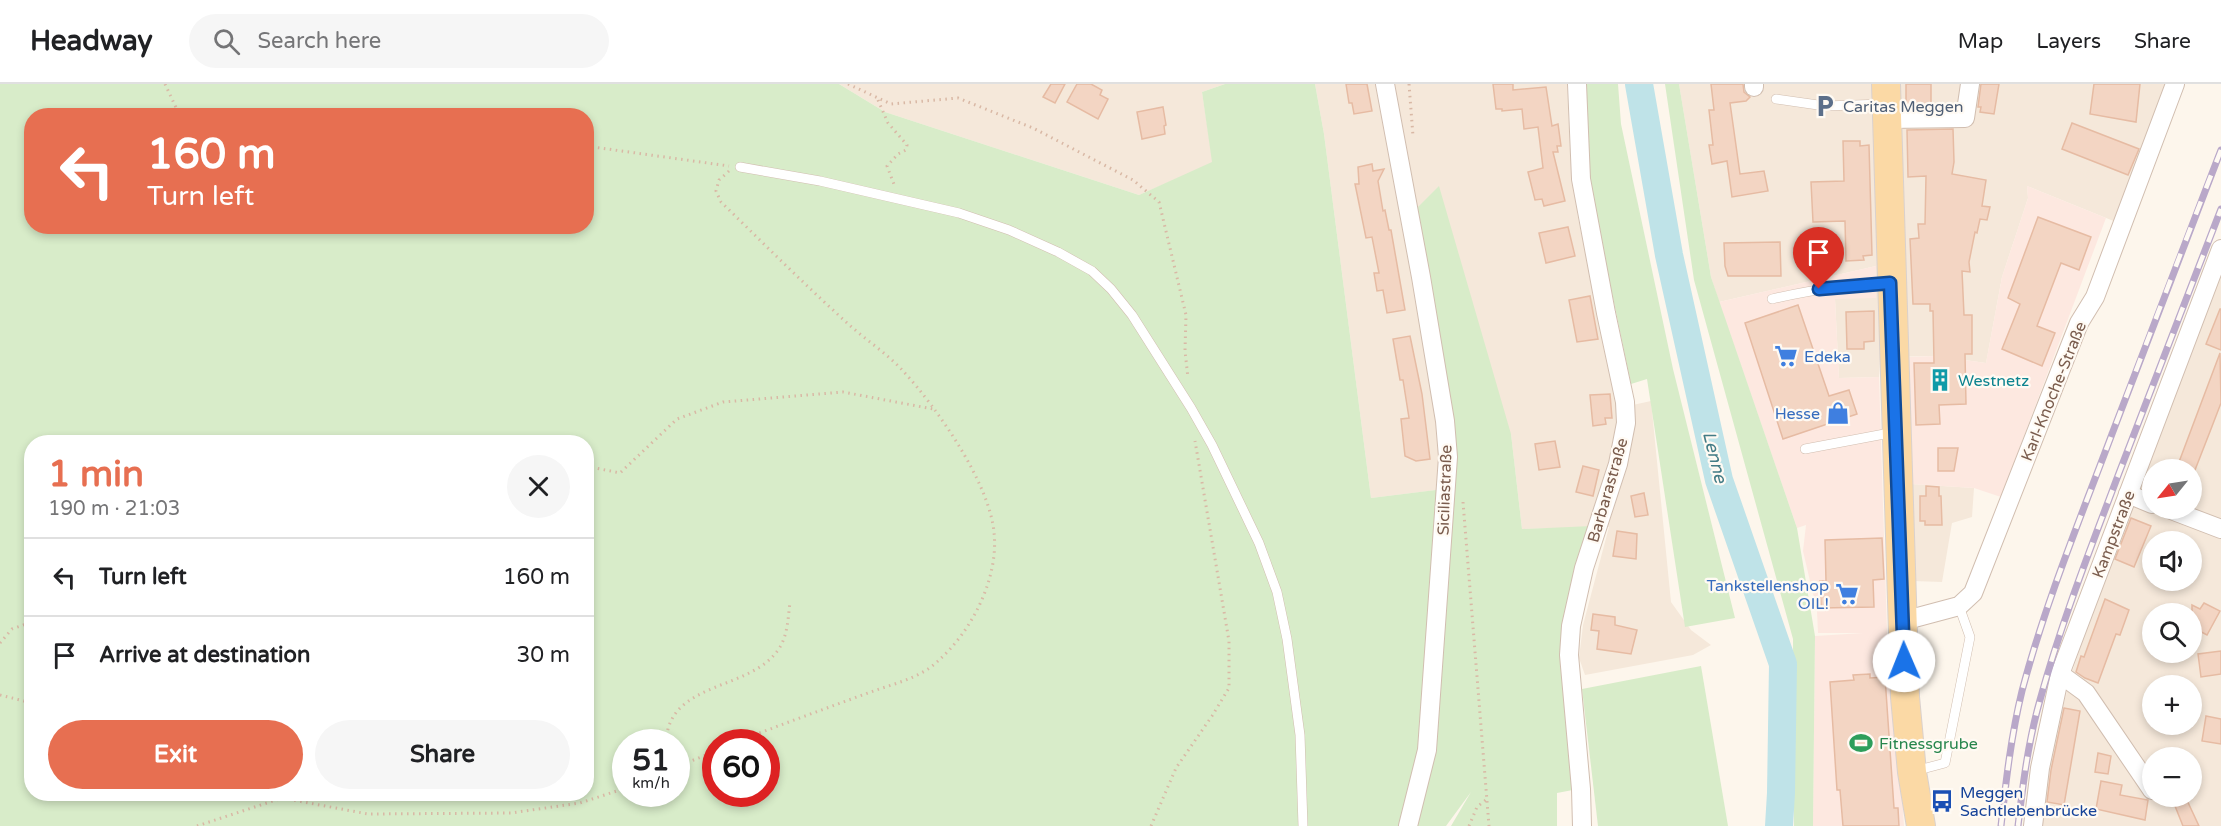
<!DOCTYPE html>
<html lang="en">
<head>
<meta charset="utf-8">
<style>
	:root { --surface:#fff; --page:#f6f6f6; --text:#202124; --muted:#757577; --line:#e0e0e0; --accent:#e76f51 }
	body { margin:0; font-family:"Varela Round",sans-serif; background:var(--page); color:var(--text); height:100vh; display:flex; flex-direction:column; font-size:22px; white-space:nowrap }
	* { box-sizing:border-box; margin:0 }
	p { font-size:20px; color:var(--muted) }
	.icon { flex:none; width:33px; height:33px; fill:none; stroke:currentColor; stroke-width:2; stroke-linecap:round; stroke-linejoin:round }
	.map { position:relative; flex:1; overflow:hidden }
	.sheet { position:absolute; left:24px; top:351px; width:570px; height:366px; display:flex; flex-direction:column; background:var(--surface); border-radius:24px; box-shadow:0 3px 9px #0003 }
	.sheet>* { flex:none }
	.guide { position:absolute; left:24px; top:24px; width:570px; height:126px; border-radius:24px; box-shadow:0 3px 9px #0003; background:#e76f51; color:#fff; overflow:hidden }
	.needle { width:39px; rotate:240deg }
	.buttons { position:absolute; left:2142px; top:375px; display:grid; gap:12px }
	.buttons a { display:grid; place-items:center; width:60px; height:60px; border-radius:50%; background:var(--surface); box-shadow:0 3px 9px #0003; font-size:30px }
	.speed { position:absolute; left:612px; top:645px; display:flex; gap:12px; font-size:30px; font-weight:700; text-align:center }
	.speed>* { display:grid; place-content:center; width:78px; height:78px; border-radius:50%; background:var(--surface); box-shadow:0 3px 9px #0003; line-height:1 }
	.speed small { font-size:15px; font-weight:400 }
	.speed .limit { border:9px solid #d22; background:#fff; color:#111 }
	.pin { position:absolute; display:grid; place-items:center; width:51px; height:51px; color:#fff; margin:-62px -26px; border-radius:50% 50% 50% 0; rotate:-45deg; box-shadow:0 0 6px #0007 }
	.pin .icon { rotate:45deg }
	.me { position:absolute; width:66px; margin:-33px; rotate:359deg; stroke-linejoin:round; filter:drop-shadow(0 0 4px #0008) }
	.turn { display:flex; align-items:center; gap:21px; height:126px; padding:0 24px; font-size:27px }
	.turn .icon { width:78px; height:78px; stroke-width:2.5 }
	.turn b { display:block; font-size:42px; line-height:51px }
	.round { display:grid; place-items:center; flex:none; width:63px; height:63px; border-radius:32px; background:var(--page) }
	.overview { display:flex; align-items:center; justify-content:space-between; height:102px; padding:0 24px }
	h1 { font-size:36px; font-weight:700; line-height:45px; color:var(--accent) }
	.cta { display:flex; gap:12px; margin-top:auto; padding:12px 24px }
	.cta a { flex:1; height:69px; border-radius:36px; background:var(--accent); color:#fff; font-size:24px; font-weight:700; line-height:69px; text-align:center }
	.cta a+a { background:var(--page); color:var(--text) }
	ul { padding:0; list-style:none }
	li { display:flex; align-items:center; gap:18px; height:78px; padding:0 24px; border-top:2px solid var(--line) }
	li div { flex:1 }
	li b { display:block; font-size:22px }
	li em { font-style:normal }
	header { display:flex; align-items:center; gap:36px; box-sizing:border-box; height:84px; padding:0 30px; background:var(--surface); border-bottom:2px solid var(--line) }
	header strong { font-size:28px }
	nav { display:flex; gap:33px; margin-inline-start:auto; font-size:21px }
	.search { width:420px; height:54px; background:var(--page); display:flex; align-items:center; gap:15px; box-sizing:border-box; padding:0 21px; border-radius:33px; color:var(--muted); font-size:22px }
	.map>svg:first-child { display:block }
	.residential { fill:#f5e8da; fill-rule:evenodd }
	.commercial { fill:#fde8e0 }
	.green { fill:#d8ecc9; fill-rule:evenodd }
	.lines { fill:none; stroke-linecap:round; stroke-linejoin:round }
	.river { stroke:#bfe3e8; stroke-width:28 }
	.building { fill:#f3d5c3; stroke:#e6bba3; stroke-width:1.5 }
	.service-casing { stroke:#d1beb0; stroke-width:10 }
	.minor-casing { stroke:#d1beb0; stroke-width:20 }
	.primary-casing { stroke:#dad1cd; stroke-width:30 }
	.path { stroke:#d9b8a5; stroke-width:3; stroke-dasharray:1.5 4.5; stroke-linecap:butt }
	.service { stroke:#fff; stroke-width:9 }
	.minor { stroke:#fff; stroke-width:18 }
	.primary { stroke:#fbd9a5; stroke-width:28 }
	.rail-casing { stroke:#b9a8c9; stroke-width:7 }
	.rail { stroke:#fffaf3; stroke-width:4.5; stroke-dasharray:14; stroke-linecap:butt }
	.route-casing { stroke:#114b97; stroke-width:15 }
	.route { stroke:#1a73e8; stroke-width:10 }
	.labels { text-anchor:middle; stroke-width:4.5; stroke-linejoin:round; paint-order:stroke }
	.service-label { font-size:16px; fill:#4e5e75; stroke:#fffaf3; text-anchor:start }
	.shop-label { font-size:16px; fill:#366cbe; stroke:#fffaf3; text-anchor:end }
	.culture-label { font-size:16px; fill:#0d838f; stroke:#fffaf3; text-anchor:start }
	.street-label { font-size:16px; fill:#7a5c4d; stroke:#fffaf3 }
	.leisure-label { font-size:16px; fill:#27864d; stroke:#fffaf3; text-anchor:start }
	.transit-label { font-size:16px; fill:#164399; stroke:#fffaf3; text-anchor:start }
	.water-label { font-size:18px; font-style:italic; fill:#437c86; stroke:#fffaf3 }
</style>
</head>
<body>
<header>
<strong>Headway</strong>
<div class="search"><svg class="icon" aria-label="search" viewBox="0 0 24 24"><circle cx="10" cy="10" r="6"/><path d="M15 15l6 6"/></svg>Search here</div>
<nav><a>Map</a><a>Layers</a><a>Share</a></nav>
</header>
<div class="map">
<svg width="2221" height="742" viewBox="0 0 2221 742">
	<rect width="100%" height="100%" fill="#fdf6ec"/>
	<g class="residential">
		<path d="M839,0H1225L1202,8L1213,79L1139,111L885,28Z"/>
		<path d="M1315,0H1567L1570,68L1578,134L1619,324L1651,317L1671,518L1691,546L1711,561L1693,571L1585,591L1579,574L1583,541L1609,443L1522,445L1511,350L1453,404L1371,414L1324,50Z"/>
		<path d="M1679,0H2169L2116,138L2027,102L2028,114L2002,193L1986,279L1936,272L1880,273L1879,293L1839,294L1835,215L1876,182L1719,218L1711,193Z"/>
		<path d="M2221,190V742H2039L2048,681L2072,588L2094,523ZM2152,386H2192V424H2152ZM2152,458H2192V496H2152ZM2152,530H2192V568H2152ZM2152,602H2192V640H2152ZM2152,674H2192V712H2152Z"/>
		<path d="M1911,400L1974,404L1972,433L1952,439L1942,498L1913,497Z"/>
	</g>
	<g class="commercial">
		<path d="M2027,102L2106,134L2001,413L1974,404L1911,400L1908,273L1936,272L1986,279L2002,193L2028,114Z"/>
		<path d="M1876,182V214L1835,215L1839,294L1879,293L1887,548L1901,694L1904,742H1813L1815,552L1863,549H1818L1817,527L1803,467L1806,441L1797,444L1719,218Z"/>
	</g>
	<g class="green">
		<path d="M0,0H839L885,28L1139,111L1212,78L1202,8L1225,0H1315L1324,50L1371,414L1452,404L1416,125L1439,102L1511,350L1522,445L1592,442L1563,540L1578,705L1557,709V742H1451L1471,708L1446,742H0ZM32,32H586V142H32ZM32,358H586V710H32ZM626,658H676V710H626ZM716,658H766V710H716Z"/>
		<path d="M1585,0H1618L1621,40L1673,285L1735,534L1685,543L1647,295L1631,300L1589,99Z"/>
		<path d="M1665,0H1679L1711,193L1797,444L1815,552L1813,742H1794L1793,555L1694,196Z"/>
		<path d="M1701,582L1728,742H1598L1582,605Z"/>
	</g>
	<g class="lines">
		<path class="river" d="M1639,0L1669,171L1719,396L1783,580L1781,709L1779,742"/>
	</g>
	<g class="building">
		<path d="M1051,0H1065L1055,19L1043,13Z"/>
		<path d="M1077,0H1091L1102,6L1100,11L1108,15L1098,35L1067,18Z"/>
		<path d="M1346,0H1367L1372,27L1354,30L1352,19H1349Z"/>
		<path d="M1493,0H1513V6L1546,3L1552,42L1558,40L1561,62H1557L1558,68H1553L1565,117L1544,122L1542,115L1535,116L1528,88L1543,84L1538,43L1524,45L1522,25L1502,27V25H1496Z"/>
		<path d="M1711,0H1743L1744,8L1750,13L1746,17L1730,19L1740,90L1764,87L1768,107L1732,113L1727,77L1712,80L1709,61H1713L1709,26H1714Z"/>
		<path d="M1906,0H1931V23L1906,24Z"/>
		<path d="M1981,0H1999L1994,30L1980,28L1981,23H1978Z"/>
		<path d="M2094,0H2140L2136,38L2090,30Z"/>
		<path d="M1163,23L1166,41L1164,42L1165,50L1142,55L1137,28Z"/>
		<path d="M2072,39L2139,65L2128,91L2062,65Z"/>
		<path d="M1953,45L1954,78L1952,90L1986,96L1982,122L1990,123L1987,136L1980,135L1977,149L1975,148L1969,178L1970,188L1962,187L1964,231H1972V270H1965L1966,320L1939,321L1940,340L1916,341L1914,279H1934L1933,227H1930V220H1913L1910,155L1919,154L1918,140H1925L1926,92L1908,93L1907,46Z"/>
		<path d="M1843,57H1860V62L1869,61L1872,171L1863,172L1864,176L1846,177L1845,137L1813,138L1811,98L1844,97Z"/>
		<path d="M1372,80L1373,87L1384,85L1378,97L1383,127L1385,126L1389,146H1391L1405,226L1387,229L1383,206L1377,207L1374,189H1379L1372,153L1366,154L1355,100H1359L1358,83Z"/>
		<path d="M2038,133L2091,153L2079,186L2061,179L2037,242L2055,249L2042,282L2002,265L2020,220L2008,214Z"/>
		<path d="M1568,143L1575,172L1546,179L1539,149Z"/>
		<path d="M1780,158L1781,192H1728L1725,182L1724,159Z"/>
		<path d="M1590,212L1598,255L1577,258L1569,216Z"/>
		<path d="M1798,221L1829,312L1849,306L1857,330L1783,355L1745,239Z"/>
		<path d="M2220,225H2221V266L2206,260Z"/>
		<path d="M1874,227V257L1864,258V265H1847L1846,228Z"/>
		<path d="M1410,252L1422,310L1430,375L1416,377L1405,372L1401,335L1409,334L1403,296H1400L1393,255Z"/>
		<path d="M2220,269L2221,319L2211,345L2195,386H2176Z"/>
		<path d="M1610,310L1612,334H1605L1606,340L1593,342L1590,311Z"/>
		<path d="M1555,357L1560,383L1539,386L1535,360Z"/>
		<path d="M1938,364H1958L1954,387H1938Z"/>
		<path d="M1583,382L1599,386L1593,412L1576,408Z"/>
		<path d="M1926,402L1939,403V412H1941L1942,441H1925V437H1920V412H1926Z"/>
		<path d="M1644,409L1648,431L1635,433L1631,412Z"/>
		<path d="M2131,434L2151,442L2134,483L2115,475Z"/>
		<path d="M1617,447L1637,450L1636,475L1613,472Z"/>
		<path d="M1882,454L1884,495L1873,496L1874,523L1821,524L1820,497H1826L1825,456Z"/>
		<path d="M2105,515L2129,526L2120,551L2116,550L2098,599L2085,594L2076,588L2081,572L2084,573Z"/>
		<path d="M2204,519L2220,527L2207,551L2192,543V521L2200,525Z"/>
		<path d="M1593,530L1615,533V541L1637,546L1631,570L1597,565L1599,547L1591,546Z"/>
		<path d="M2221,567V590L2201,593L2198,570Z"/>
		<path d="M1870,590V594L1885,593L1894,724H1898L1899,742H1843L1840,706H1837L1830,598L1854,596L1853,591Z"/>
		<path d="M2064,624L2080,627L2064,721L2047,718L2051,686Z"/>
		<path d="M2206,632L2221,635V660L2202,657Z"/>
		<path d="M2098,669L2111,672L2108,690L2095,688Z"/>
		<path d="M2101,697L2122,701L2120,711L2148,716L2145,736L2096,725Z"/>
		<path d="M2171,712H2185L2199,742H2183Z"/>
	</g>
	<g class="lines">
		<g class="service-casing">
			<g id="service">
				<path d="M1776,15L1825,22L1884,20"/>
				<path d="M740,83L820,97L959,129L1009,146L1058,168L1092,187L1111,205L1132,231L1191,324L1212,361L1259,459L1277,508L1287,555L1300,651L1303,742"/>
				<path d="M1772,215C1811,206 1849,200 1888,199"/>
				<path d="M1805,365L1895,348"/>
				<path d="M1915,687L1945,679L1970,553L1959,522"/>
			</g>
		</g>
		<g class="minor-casing">
			<g id="minor">
				<path d="M1385,0L1421,193L1445,337L1448,373L1427,666L1408,742"/>
				<path d="M1577,0L1581,95L1606,229L1625,318L1626,339L1618,380L1584,484L1571,542L1569,571L1581,705L1582,742"/>
				<path d="M1754,0V3"/>
				<path d="M1887,35L1965,34L1970,0"/>
				<path d="M2128,410L2152,420"/>
				<path d="M2166,424L2221,445"/>
				<path d="M1903,537L1959,522L1973,509L2079,239L2095,213L2175,0"/>
				<path d="M2060,590L2086,609L2152,706"/>
				<path d="M2033,742L2040,684L2060,590L2221,165"/>
			</g>
		</g>
		<g class="primary-casing">
			<path id="primary" d="M1886,0L1905,613L1912,688L1921,742"/>
		</g>
		<g class="path">
			<path d="M165,0L180,32"/>
			<path d="M848,0L891,20L958,14L1033,44L1133,96L1159,118L1186,231L1185,267L1188,294"/>
			<path d="M1409,0L1413,52"/>
			<path d="M878,16L888,39L907,61L906,66L898,70L887,82L895,103"/>
			<path d="M586,62L729,82"/>
			<path d="M729,87L719,96L716,107L721,118C762,158 803,199 845,237C864,255 887,269 904,288C937,324 989,398 994,448C999,494 972,547 938,577C919,595 892,600 868,609C824,625 780,641 736,658"/>
			<path d="M586,382L620,389L677,335L723,318L843,308L933,325"/>
			<path d="M1463,418L1489,742"/>
			<path d="M0,559L12,545L32,538"/>
			<path d="M0,611L32,619"/>
			<path d="M666,658C669,595 753,608 780,563C788,549 788,534 790,518"/>
			<path d="M676,683L716,667"/>
			<path d="M197,742L282,714L368,730L511,729L580,719L626,704"/>
			<path d="M1151,742L1176,684L1212,632L1229,604V557L1195,357"/>
			<path d="M1469,742L1477,723L1487,715"/>
		</g>
		<use href="#service" class="service"/>
		<use href="#minor" class="minor"/>
		<use href="#primary" class="primary"/>
		<g class="rail-casing">
			<g id="rail">
				<path d="M2001,742C2006,697 2011,652 2022,607C2045,520 2080,435 2112,350C2148,255 2184,160 2221,66"/>
				<path d="M2018,742C2023,700 2028,658 2040,616C2061,539 2091,463 2119,389C2153,301 2187,213 2221,125"/>
			</g>
		</g>
		<use href="#rail" class="rail"/>
	</g>
	<g class="lines">
		<g class="route-casing">
			<path id="route" d="M1819,205L1890,199L1904,577"/>
		</g>
		<use href="#route" class="route"/>
	</g>
	<defs>
		<g id="parking-bare" transform="scale(1.8)"><path d="M-3.5-5.5H1a3.5 3.5 0 0 1 0 7H-1V5.5H-3.5ZM-1-3.4V-.6H.8a1.4 1.4 0 0 0 0-2.8Z" fill="#5c6f8a" stroke="#fffaf3" stroke-width="2.5" paint-order="stroke"/></g>
		<g id="supermarket-bare" transform="scale(1.8)"><path d="M-6-5.5h2.5l.6 2H6L4.5 2H-2.5L-4.4-4H-6ZM-1.5 3.2a1.3 1.3 0 1 0 .1 0ZM3 3.2a1.3 1.3 0 1 0 .1 0Z" fill="#3f7fe0" stroke="#fffaf3" stroke-width="2.5" paint-order="stroke"/></g>
		<g id="building-bare" transform="scale(1.8)"><path d="M-4-6H4V6H1V3H-1V6H-4ZM-2.5-4.3h1.7v1.8h-1.7ZM.8-4.3h1.7v1.8H.8ZM-2.5-1h1.7V.8h-1.7ZM.8-1h1.7V.8H.8Z" fill="#0f9aa8" stroke="#fffaf3" stroke-width="2.5" paint-order="stroke"/></g>
		<g id="shop-bare" transform="scale(1.8)"><path d="M-5-2.5h2.3a2.7 3.5 0 0 1 5.4 0H5L5.5 6h-11ZM-1.5-2.5h3a1.5 2.3 0 0 0-3 0Z" fill="#3f7fe0" stroke="#fffaf3" stroke-width="2.5" paint-order="stroke"/></g>
		<g id="stadium-bare" transform="scale(1.8)"><path d="M0-5a6.5 5 0 1 0 0 10a6.5 5 0 1 0 0-10ZM-3.5-1.8h7v3.6h-7Z" fill="#2e9e5b" stroke="#fffaf3" stroke-width="2.5" paint-order="stroke"/></g>
		<g id="bus-bare" transform="scale(1.8)"><path d="M-5-6H5V4H4V6H2V4H-2V6H-4V4H-5ZM-3.5-4V0h7V-4ZM-3.5 1.2v1.5H-2V1.2ZM2 1.2v1.5H3.5V1.2Z" fill="#1a4fb4" stroke="#fffaf3" stroke-width="2.5" paint-order="stroke"/></g>
	</defs>
	<g fill-rule="evenodd">
		<use href="#parking-bare" x="1825" y="22"/>
		<use href="#supermarket-bare" x="1786" y="272"/>
		<use href="#building-bare" x="1940" y="296"/>
		<use href="#shop-bare" x="1838" y="329"/>
		<use href="#supermarket-bare" x="1847" y="510"/>
		<use href="#stadium-bare" x="1861" y="659"/>
		<use href="#bus-bare" x="1942" y="717"/>
	</g>
	<g class="labels">
		<g class="service-label">
			<text x="1843" y="28">Caritas Meggen</text>
		</g>
		<g class="shop-label">
			<text x="1804" y="278" text-anchor="start">Edeka</text>
			<text x="1820" y="335">Hesse</text>
			<text x="1829" y="507">Tankstellenshop<tspan x="1829" dy="18">OIL!</tspan></text>
		</g>
		<g class="culture-label">
			<text x="1958" y="302">Westnetz</text>
		</g>
		<g class="street-label">
			<text transform="translate(2053 307) rotate(-68)" y="6">Karl-Knoche-Straße</text>
			<text transform="translate(1444 406) rotate(-88)" y="6">Siciliastraße</text>
			<text transform="translate(1607 406) rotate(-74)" y="6">Barbarastraße</text>
			<text transform="translate(2113 450) rotate(-69)" y="6">Kampstraße</text>
		</g>
		<g class="leisure-label">
			<text x="1879" y="665">Fitnessgrube</text>
		</g>
		<g class="transit-label">
			<text x="1960" y="714">Meggen<tspan x="1960" dy="18">Sachtlebenbrücke</tspan></text>
		</g>
		<g class="water-label">
			<text transform="translate(1715 373) rotate(76)" y="6">Lenne</text>
		</g>
	</g>
</svg>
<div class="buttons">
<a><svg class="needle" viewBox="-14 -14 28 28"><path d="M0-13l5 13h-10z" fill="#e53935"/><path d="M0 13l5-13h-10z" fill="#757577"/></svg></a>
<a><svg class="icon" aria-label="sound" viewBox="0 0 24 24"><path d="M4 9h4l5-4v14l-5-4H4zM17 9q2 3 0 6"/></svg></a>
<a><svg class="icon" aria-label="search" viewBox="0 0 24 24"><circle cx="10" cy="10" r="6"/><path d="M15 15l6 6"/></svg></a>
<a>+</a>
<a>−</a>
</div>
<div class="speed"><div>51<small>km/h</small></div><div class="limit">60</div></div>
<div class="pin" style="left:1819px;top:205px;background:#d93025"><svg class="icon" aria-label="arrive" viewBox="0 0 24 24"><path d="M6 21V4h12l-3 4 3 4H6"/></svg></div>
<svg class="me" style="left:1904px;top:577px" viewBox="-20 -20 40 40"><circle r="19" fill="#fff"/><path d="M0-13L10 11 0 6-10 11z" fill="#1a73e8"/></svg>
<div class="guide">
<div class="turn"><svg class="icon" aria-label="left" viewBox="0 0 24 24"><path d="M17 20v-9H6M10 6l-5 5 5 5"/></svg><div><b>160 m</b>Turn left</div></div>
</div>
<section class="sheet">
<div class="overview"><div><h1>1 min</h1><p>190 m · 21:03</p></div><a class="round"><svg class="icon" aria-label="close" viewBox="0 0 24 24"><path d="M6 6l12 12M18 6L6 18"/></svg></a></div>
<ul>
<li><svg class="icon" aria-label="left" viewBox="0 0 24 24"><path d="M17 20v-9H6M10 6l-5 5 5 5"/></svg><div><b>Turn left</b></div><em>160 m</em></li>
<li><svg class="icon" aria-label="arrive" viewBox="0 0 24 24"><path d="M6 21V4h12l-3 4 3 4H6"/></svg><div><b>Arrive at destination</b></div><em>30 m</em></li>
</ul>
<div class="cta"><a>Exit</a><a>Share</a></div>
</section>
</div>
</body>
</html>
